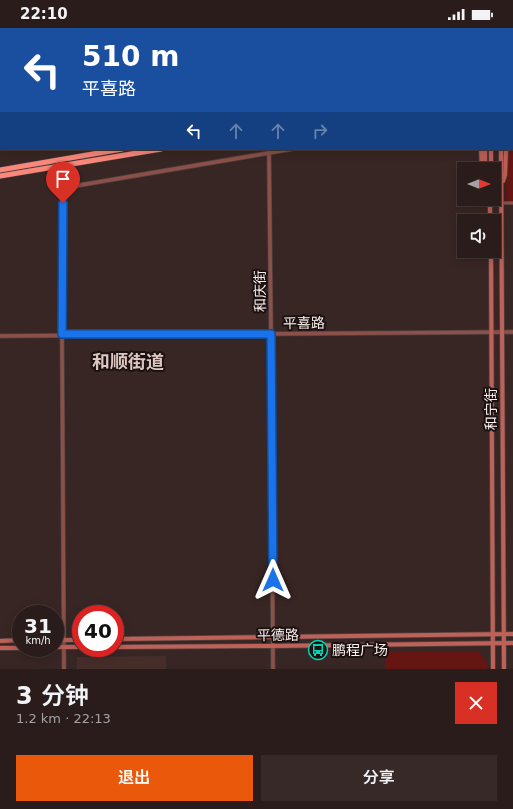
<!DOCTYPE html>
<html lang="zh">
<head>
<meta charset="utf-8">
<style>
	:root { --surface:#2a1c1b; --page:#362928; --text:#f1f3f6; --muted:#a5a1a3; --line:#463a3a; --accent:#ea580c }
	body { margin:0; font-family:"DejaVu Sans","Noto Sans SC",sans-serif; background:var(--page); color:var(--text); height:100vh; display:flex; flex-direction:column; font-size:15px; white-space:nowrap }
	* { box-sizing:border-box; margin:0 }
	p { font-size:13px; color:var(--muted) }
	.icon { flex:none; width:22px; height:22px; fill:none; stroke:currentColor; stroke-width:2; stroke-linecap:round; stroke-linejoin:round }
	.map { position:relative; height:641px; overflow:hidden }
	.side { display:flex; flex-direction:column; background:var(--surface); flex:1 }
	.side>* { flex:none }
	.guide { position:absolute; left:0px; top:0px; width:513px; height:122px; box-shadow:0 2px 10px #0003,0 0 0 1px var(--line); background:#1a4fa0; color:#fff; overflow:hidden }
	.needle { width:26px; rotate:90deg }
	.fabs { position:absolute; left:457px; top:134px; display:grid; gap:8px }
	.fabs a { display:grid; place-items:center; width:44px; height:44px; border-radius:0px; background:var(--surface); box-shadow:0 2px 10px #0003,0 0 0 1px var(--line); font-size:20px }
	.speed { position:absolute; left:12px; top:577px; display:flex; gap:8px; font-size:20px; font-weight:700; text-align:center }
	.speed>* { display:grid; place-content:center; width:52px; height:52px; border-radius:50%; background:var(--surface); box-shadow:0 2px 10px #0003,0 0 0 1px var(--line); line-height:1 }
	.speed small { font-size:10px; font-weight:400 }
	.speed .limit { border:6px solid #d22; background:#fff; color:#111 }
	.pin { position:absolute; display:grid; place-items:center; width:34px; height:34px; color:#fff; margin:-41px -17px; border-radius:50% 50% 50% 0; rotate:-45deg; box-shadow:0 0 4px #0007 }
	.pin .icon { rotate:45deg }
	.me { position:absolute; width:44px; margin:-22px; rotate:0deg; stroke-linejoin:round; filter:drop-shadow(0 0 3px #0008) }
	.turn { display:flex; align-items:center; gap:14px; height:84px; padding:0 16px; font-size:18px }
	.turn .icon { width:52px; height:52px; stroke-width:2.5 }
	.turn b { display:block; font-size:28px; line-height:34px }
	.lanes { display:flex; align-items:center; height:38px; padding:0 16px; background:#0003; justify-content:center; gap:20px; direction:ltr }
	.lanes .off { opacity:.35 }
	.round { display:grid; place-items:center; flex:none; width:42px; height:42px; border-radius:0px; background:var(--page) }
	.head { display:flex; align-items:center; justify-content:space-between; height:68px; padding:0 16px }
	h1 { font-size:24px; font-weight:600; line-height:30px }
	.primary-button { display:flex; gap:8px; margin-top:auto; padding:8px 16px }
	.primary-button a { flex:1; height:46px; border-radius:0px; background:var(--accent); color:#fff; font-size:16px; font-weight:600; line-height:46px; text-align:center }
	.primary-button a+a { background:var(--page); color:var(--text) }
	.status { display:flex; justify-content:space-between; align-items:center; height:28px; padding:0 20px; background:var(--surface); direction:ltr }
	.status svg { height:11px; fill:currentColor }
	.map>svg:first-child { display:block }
	.built { fill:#462d2a }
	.green { fill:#651613 }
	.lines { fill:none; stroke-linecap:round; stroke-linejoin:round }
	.minor-casing { stroke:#544240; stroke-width:4 }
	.tertiary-casing { stroke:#544240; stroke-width:5 }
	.secondary-casing { stroke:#544240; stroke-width:5.5 }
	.motorway-casing { stroke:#544240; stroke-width:6 }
	.minor { stroke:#8a5049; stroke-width:2.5 }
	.tertiary { stroke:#8a5049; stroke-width:3.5 }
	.secondary { stroke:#be6158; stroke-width:4 }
	.motorway { stroke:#fa877b; stroke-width:5 }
	.route-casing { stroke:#114b97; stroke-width:10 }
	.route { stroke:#1a73e8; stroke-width:7 }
	.labels { text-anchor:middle; stroke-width:4; stroke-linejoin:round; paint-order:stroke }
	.street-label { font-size:14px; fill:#fdf0ee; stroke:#1a1110 }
	.poi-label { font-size:14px; fill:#fdf0ee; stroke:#1a1110; text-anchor:start }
	.district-label { font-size:18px; font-weight:bold; fill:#ddc5c2; stroke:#1a1110 }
</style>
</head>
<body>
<div class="status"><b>22:10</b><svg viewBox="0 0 49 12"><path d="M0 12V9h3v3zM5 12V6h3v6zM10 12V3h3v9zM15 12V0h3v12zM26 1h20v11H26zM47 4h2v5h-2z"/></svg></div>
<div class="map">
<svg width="513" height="641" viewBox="0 0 513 641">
	<rect width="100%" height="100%" fill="#382624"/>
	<path class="built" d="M166,628V641H77V629Z"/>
	<g class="green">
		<path d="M513,81V173H506L507,121H512Z"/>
		<path d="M385,624H479L487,634V641H385Z"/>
	</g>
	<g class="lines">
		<g class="minor-casing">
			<g id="minor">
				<path d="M512,78L513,77"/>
				<path d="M502,175H513"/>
			</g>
		</g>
		<g class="tertiary-casing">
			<g id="tertiary">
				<path d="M512,69H513"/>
				<path d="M269,125L271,306L273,641"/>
				<path d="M0,308L513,304"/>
				<path d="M64,641L62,306L63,160L292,121"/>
			</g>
		</g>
		<g class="secondary-casing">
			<g id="secondary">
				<path d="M491,0V1"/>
				<path d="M499,0V1"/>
				<path d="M485,1V0"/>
				<path d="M481,121L482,141"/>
				<path d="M485,121V141"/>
				<path d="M501,121L504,641"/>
				<path d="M491,141V121"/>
				<path d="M503,153L505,147L506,121"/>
				<path d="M490,171V193"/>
				<path d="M491,223L493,641"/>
				<path d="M115,611L513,606"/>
				<path d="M55,612H81"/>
				<path d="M0,613L21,612"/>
				<path d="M55,619H81"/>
				<path d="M115,619L273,618L513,615"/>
				<path d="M0,620H21"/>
			</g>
		</g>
		<g class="motorway-casing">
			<g id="motorway">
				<path d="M512,51H513"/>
				<path d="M512,57H513"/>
				<path d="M0,142L122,121"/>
				<path d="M0,148L161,121"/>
			</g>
		</g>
		<use href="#minor" class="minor"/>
		<use href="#tertiary" class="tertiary"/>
		<use href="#secondary" class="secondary"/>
		<use href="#motorway" class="motorway"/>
	</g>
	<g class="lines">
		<g class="route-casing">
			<path id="route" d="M63,175L62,306H271L273,552"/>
		</g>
		<use href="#route" class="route"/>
	</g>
	<defs>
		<g id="bus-ring" transform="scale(1)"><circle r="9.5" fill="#1a1110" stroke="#02d5b6" stroke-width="1.5"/><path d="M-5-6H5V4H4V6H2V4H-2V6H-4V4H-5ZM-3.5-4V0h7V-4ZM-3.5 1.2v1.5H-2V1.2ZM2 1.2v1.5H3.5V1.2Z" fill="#02d5b6"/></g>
	</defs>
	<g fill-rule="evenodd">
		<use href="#bus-ring" x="318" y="622"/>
	</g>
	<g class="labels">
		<g class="street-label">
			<text transform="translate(260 263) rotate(-91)" y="5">和庆街</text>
			<text transform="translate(304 295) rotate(-1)" y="5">平喜路</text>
			<text transform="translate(491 381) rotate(-90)" y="5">和宁街</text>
			<text transform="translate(278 607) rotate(-1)" y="5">平德路</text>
		</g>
		<g class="poi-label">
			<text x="332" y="627">鹏程广场</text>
		</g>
		<g class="district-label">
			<text x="128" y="340">和顺街道</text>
		</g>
	</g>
</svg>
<div class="fabs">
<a><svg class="needle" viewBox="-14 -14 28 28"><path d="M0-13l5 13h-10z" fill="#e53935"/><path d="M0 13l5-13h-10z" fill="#a5a1a3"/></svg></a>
<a><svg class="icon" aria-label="sound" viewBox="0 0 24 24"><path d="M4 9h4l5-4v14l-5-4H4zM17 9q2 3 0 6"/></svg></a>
</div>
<div class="speed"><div>31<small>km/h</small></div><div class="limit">40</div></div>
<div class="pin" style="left:63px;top:175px;background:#d93025"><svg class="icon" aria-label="arrive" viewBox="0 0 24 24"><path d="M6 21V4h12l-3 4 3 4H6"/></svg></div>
<svg class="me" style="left:273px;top:552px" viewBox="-20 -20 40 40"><path d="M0-17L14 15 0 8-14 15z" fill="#1a73e8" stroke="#fff" stroke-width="4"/></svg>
<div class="guide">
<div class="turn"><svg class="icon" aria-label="left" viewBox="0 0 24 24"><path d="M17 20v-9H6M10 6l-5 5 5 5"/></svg><div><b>510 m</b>平喜路</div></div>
<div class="lanes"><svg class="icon" aria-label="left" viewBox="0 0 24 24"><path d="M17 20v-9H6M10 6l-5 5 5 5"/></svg><svg class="icon off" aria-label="ahead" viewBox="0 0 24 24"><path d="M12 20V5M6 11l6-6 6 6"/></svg><svg class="icon off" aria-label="ahead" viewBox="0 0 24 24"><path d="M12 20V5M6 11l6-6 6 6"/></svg><svg class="icon off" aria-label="right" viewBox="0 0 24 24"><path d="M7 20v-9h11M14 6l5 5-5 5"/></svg></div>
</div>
</div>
<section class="side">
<div class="head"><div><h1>3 分钟</h1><p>1.2 km · 22:13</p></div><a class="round" style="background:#d93025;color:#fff"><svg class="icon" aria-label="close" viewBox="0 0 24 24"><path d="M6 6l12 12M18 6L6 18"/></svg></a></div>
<div class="primary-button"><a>退出</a><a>分享</a></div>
</section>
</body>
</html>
